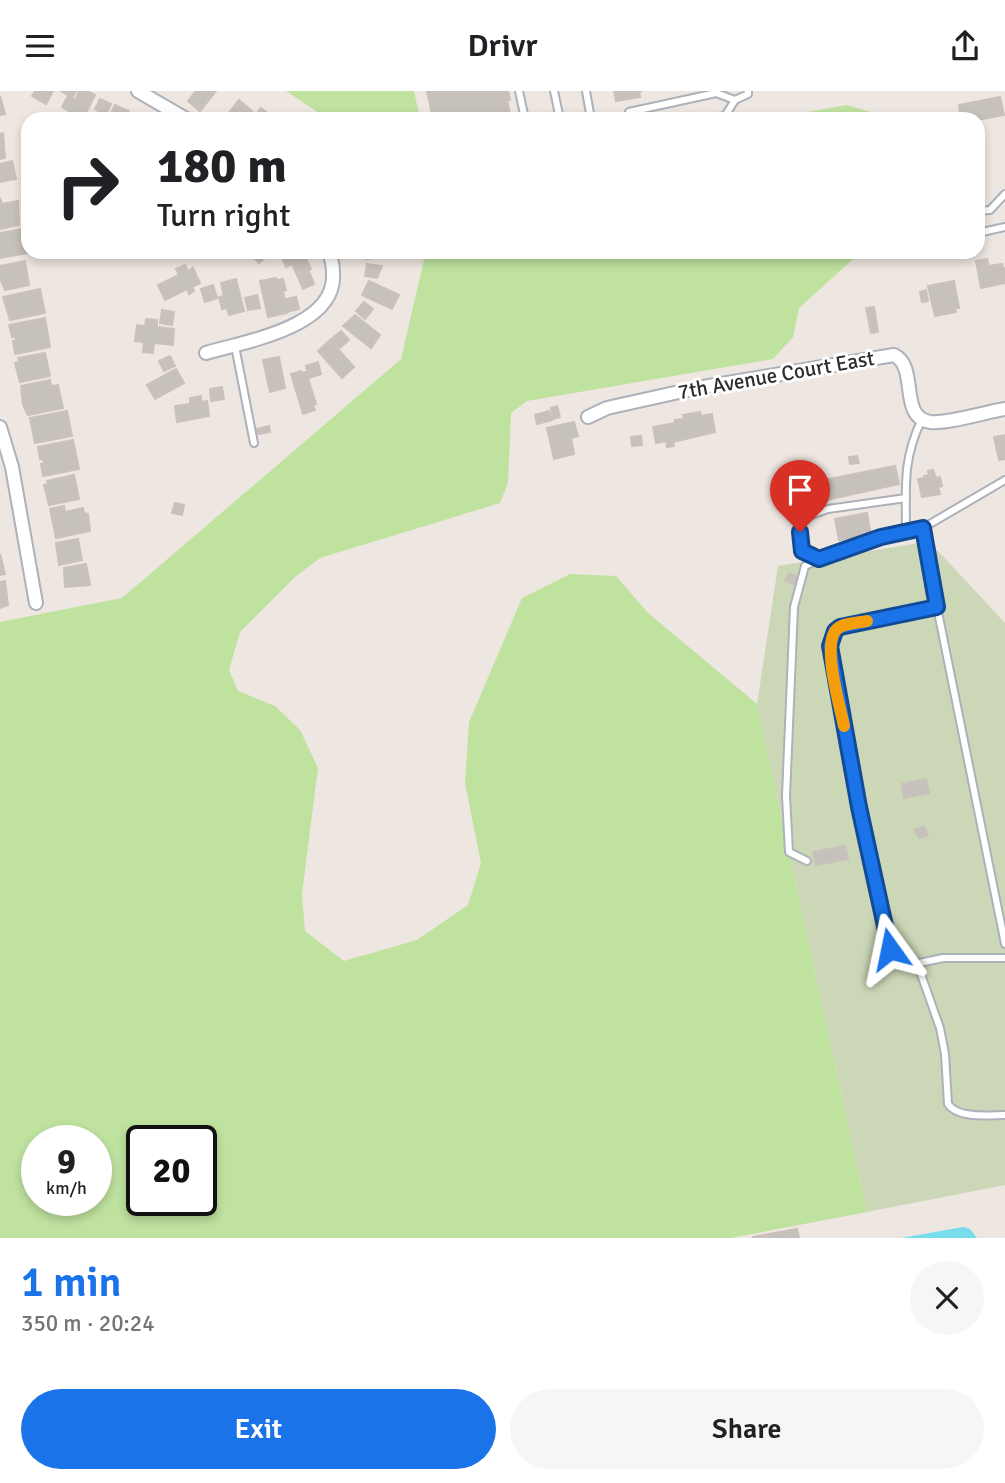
<!DOCTYPE html>
<html lang="en">
<head>
<meta charset="utf-8">
<style>
	:root { --surface:#fff; --page:#f6f6f6; --text:#202124; --muted:#757577; --accent:#1a73e8 }
	body { margin:0; font-family:Signika,sans-serif; background:var(--page); color:var(--text); height:100vh; display:flex; flex-direction:column; font-size:26px; white-space:nowrap }
	* { box-sizing:border-box; margin:0 }
	p { font-size:23px; color:var(--muted) }
	.icon { flex:none; width:38px; height:38px; fill:none; stroke:currentColor; stroke-width:2; stroke-linecap:round; stroke-linejoin:round }
	.map { position:relative; height:1147px; overflow:hidden }
	.sheet { display:flex; flex-direction:column; background:var(--surface); flex:1 }
	.sheet>* { flex:none }
	.banner { position:absolute; left:21px; top:21px; width:964px; height:147px; border-radius:21px; box-shadow:0 4px 10px #0003; background:#fff; color:var(--text); overflow:hidden }
	.speed { position:absolute; left:21px; top:1034px; display:flex; gap:14px; font-size:35px; font-weight:700; text-align:center }
	.speed>* { display:grid; place-content:center; width:91px; height:91px; border-radius:50%; background:var(--surface); box-shadow:0 4px 10px #0003; line-height:1 }
	.speed small { font-size:18px; font-weight:400 }
	.speed .limit { border:4px solid #111; border-radius:10px; background:#fff; color:#111 }
	.pin { position:absolute; display:grid; place-items:center; width:60px; height:60px; color:#fff; margin:-72px -30px; border-radius:50% 50% 50% 0; rotate:-45deg; box-shadow:0 0 7px #0007 }
	.pin .icon { rotate:45deg }
	.me { position:absolute; width:77px; margin:-38px; rotate:348deg; stroke-linejoin:round; filter:drop-shadow(0 0 5px #0008) }
	.turn { display:flex; align-items:center; gap:24px; height:147px; padding:0 21px; font-size:32px }
	.turn .icon { width:91px; height:91px; stroke-width:2.5 }
	.turn b { display:block; font-size:49px; line-height:60px }
	.round { display:grid; place-items:center; flex:none; width:74px; height:74px; border-radius:37px; background:var(--page) }
	.overview { display:flex; align-items:center; justify-content:space-between; height:119px; padding:0 21px }
	h1 { font-size:42px; font-weight:600; line-height:52px; color:var(--accent) }
	.action { display:flex; gap:14px; margin-top:auto; padding:14px 21px }
	.action a { flex:1; height:80px; border-radius:42px; background:var(--accent); color:#fff; font-size:28px; font-weight:600; line-height:80px; text-align:center }
	.action a+a { background:var(--page); color:var(--text) }
	header { display:flex; justify-content:space-between; align-items:center; height:91px; padding:0 21px; background:var(--surface); font-size:32px; font-weight:600 }
	.map>svg:first-child { display:block }
	.green { fill:#bfe29f; fill-rule:evenodd }
	.cemetery { fill:#ccd7b8 }
	.water { fill:#78ddeb }
	.building { fill:#c7c1bc; stroke:#cac2ba; stroke-width:2 }
	.lines { fill:none; stroke-linecap:round; stroke-linejoin:round }
	.lane-casing { stroke:#adb1b9; stroke-width:10 }
	.street-casing { stroke:#adb1b9; stroke-width:16 }
	.lane { stroke:#fff; stroke-width:6 }
	.street { stroke:#fff; stroke-width:12 }
	.route-casing { stroke:#114b97; stroke-width:18 }
	.route { stroke:#1a73e8; stroke-width:12 }
	.slow { stroke:#f59e0b; stroke-width:12 }
	.labels { text-anchor:middle; stroke-width:6; stroke-linejoin:round; paint-order:stroke }
	.street-label { font-size:21px; fill:#2d2d2d; stroke:#fff }
</style>
</head>
<body>
<header><svg class="icon" aria-label="menu" viewBox="0 0 24 24"><path d="M4 6h16M4 12h16M4 18h16"/></svg>Drivr<svg class="icon" aria-label="share" viewBox="0 0 24 24"><path d="M12 15V3M7 8l5-5 5 5M5 13v7h14v-7"/></svg></header>
<div class="map">
<svg width="1005" height="1147" viewBox="0 0 1005 1147">
	<rect width="100%" height="100%" fill="#eee6e0"/>
	<g class="green">
		<path d="M286,0H414L420,28H328Z"/>
		<path d="M847,14L877,23L881,28H768Z"/>
		<path d="M420,161H861L799,217L793,246L773,268L527,310L511,322L508,392L500,412L320,467L295,486L240,541L229,579L238,600L275,615L300,639L318,677L302,803L305,840L344,870L417,849L468,814L481,772L465,692L469,631L522,507L570,483L616,485L648,522L757,613L867,1121L731,1147H0V531L122,507L401,268L424,169ZM37,1050H96V1110H37ZM142,1050H201V1110H142Z"/>
	</g>
	<path class="cemetery" d="M919,452L938,460L1005,532V1094L867,1121L757,613L778,475Z"/>
	<path class="water" d="M963,1136L970,1138L977,1147H901Z"/>
	<g class="building">
		<path d="M35,0H53L46,13L32,5Z"/>
		<path d="M61,0H76L72,7Z"/>
		<path d="M79,0H87L95,4L83,28H68L66,27L69,20L62,16L68,5L75,9Z"/>
		<path d="M196,0H216L200,20L188,10Z"/>
		<path d="M427,0H508L510,9H507L511,28H433Z"/>
		<path d="M614,0H642L639,1L640,6L616,10Z"/>
		<path d="M0,5L5,23L0,24Z"/>
		<path d="M1000,6L1004,24L978,29L961,28L959,14Z"/>
		<path d="M100,8L111,13L106,24L95,18Z"/>
		<path d="M239,9L252,20L245,28H224Z"/>
		<path d="M115,14L129,20L125,28H108Z"/>
		<path d="M261,17L266,21L261,27L256,23Z"/>
		<path d="M3,42L5,67L0,68V43Z"/>
		<path d="M12,70L16,88L0,91V73Z"/>
		<path d="M0,107L2,113L18,110L19,134L0,138Z"/>
		<path d="M23,138L28,162L0,167V142Z"/>
		<path d="M249,161H272L259,172Z"/>
		<path d="M291,161H303L311,178L297,184L292,173L286,176L282,166Z"/>
		<path d="M365,161H396V162L366,168Z"/>
		<path d="M987,168L989,175L1002,173L1003,177H1005V192L981,197L976,170Z"/>
		<path d="M25,170L29,194L5,199L0,187V175Z"/>
		<path d="M367,173L382,175L377,187L365,185Z"/>
		<path d="M185,174L188,180L193,177L200,192L192,196L194,200L189,203L187,198L165,209L158,194L179,184L176,178Z"/>
		<path d="M309,180L314,193L303,198L297,184Z"/>
		<path d="M276,187V189L283,188L286,199L283,200L287,222L268,226L260,190Z"/>
		<path d="M236,188L244,220L229,224L227,217L222,218L219,206L224,205L221,192Z"/>
		<path d="M369,190L399,204L392,218L362,204Z"/>
		<path d="M954,190L959,217H955L956,221L935,225L928,195Z"/>
		<path d="M213,194L217,207L205,211L201,198Z"/>
		<path d="M40,198L45,222L10,229L3,206Z"/>
		<path d="M926,199L928,210L922,211L920,201Z"/>
		<path d="M257,204L260,217L248,219L245,207Z"/>
		<path d="M296,206L299,218L287,221L285,208Z"/>
		<path d="M364,211L373,218L365,228L356,220Z"/>
		<path d="M874,216L878,241L871,242L866,217Z"/>
		<path d="M162,219L174,221L172,234L160,232Z"/>
		<path d="M355,224L380,244L371,257L343,235Z"/>
		<path d="M45,227L50,256L15,263L13,250H16L15,245L12,246L9,234Z"/>
		<path d="M146,228L157,229V236L174,238L173,254L154,252L153,262L143,261L144,251L135,250L137,234L145,235Z"/>
		<path d="M341,240L349,249L340,257L331,248Z"/>
		<path d="M330,249L354,276L342,287L318,260Z"/>
		<path d="M45,262L50,285L20,291L15,272L19,271L18,267Z"/>
		<path d="M170,265L175,275L164,280L159,270Z"/>
		<path d="M279,266L285,297L270,301L263,269Z"/>
		<path d="M318,271L321,283L309,287L306,275Z"/>
		<path d="M176,278L184,292L155,308L147,294Z"/>
		<path d="M301,280V282L306,281L316,313L313,314L315,319L303,323L291,283Z"/>
		<path d="M50,289L51,295L58,294L63,317L28,324L23,314L21,295Z"/>
		<path d="M222,296L224,308L211,310L210,298Z"/>
		<path d="M201,305V311L207,310L209,325L177,331L175,315L190,313V307Z"/>
		<path d="M557,315L560,326L553,328L551,317Z"/>
		<path d="M67,320L72,345L35,352L30,327Z"/>
		<path d="M549,320L552,329L537,333L535,324Z"/>
		<path d="M700,321L701,325L712,323L715,341L673,351L674,355L667,356L666,350L656,352L653,336L675,332V329L684,328L683,324Z"/>
		<path d="M574,331L578,345L571,347L574,363L554,368L547,337Z"/>
		<path d="M269,335L270,341L258,343L257,338Z"/>
		<path d="M1005,344V368L999,369L994,346Z"/>
		<path d="M641,345L642,354L632,355L631,346Z"/>
		<path d="M73,349L79,378L43,385L41,373H44L43,368H40L38,356Z"/>
		<path d="M857,365L859,372L850,373L849,366Z"/>
		<path d="M895,375L899,393L813,412V410L806,411L803,395L809,392Z"/>
		<path d="M933,379L936,387L940,386L942,395L938,396L940,403L922,406L918,388L925,387L924,385L929,384L928,380Z"/>
		<path d="M74,384L79,408L49,414L44,394L48,393L47,390Z"/>
		<path d="M175,412L184,414L182,424L172,422Z"/>
		<path d="M64,415L65,421L83,417L84,422L88,423L90,440L56,447L50,418Z"/>
		<path d="M867,422L871,444L839,449L835,428Z"/>
		<path d="M78,448L82,469L59,474L56,452Z"/>
		<path d="M0,463L5,483L0,484Z"/>
		<path d="M86,473L90,494L65,496L64,477Z"/>
		<path d="M789,482L799,487L795,494L785,489Z"/>
		<path d="M5,490L8,514L0,517V491Z"/>
		<path d="M926,688L929,702L904,707L902,693Z"/>
		<path d="M924,735L928,744L919,747L915,739Z"/>
		<path d="M845,755L848,768L816,774L813,761Z"/>
		<path d="M797,1138L799,1147H753V1146Z"/>
	</g>
	<g class="lines">
		<g class="lane-casing">
			<g id="lane">
				<path d="M519,0L525,28"/>
				<path d="M554,0L560,28"/>
				<path d="M586,0L591,28"/>
				<path d="M631,28L629,21L716,2L735,9"/>
				<path d="M708,28L725,25L735,9L748,3V0"/>
				<path d="M978,120L990,119L1005,103"/>
				<path d="M978,142L1005,136"/>
				<path d="M235,255L254,352"/>
				<path d="M923,437L937,516"/>
				<path d="M906,441C906,397 902,369 922,328"/>
				<path d="M819,468L802,460L800,441L803,427L828,418L906,407"/>
				<path d="M807,770L789,761L786,705L794,516L805,475L825,465L881,446L923,437L1005,389"/>
				<path d="M1005,853L937,516L840,536C831,543 830,552 830,564L859,716L890,858C893,867 895,874 905,875L943,867H1005"/>
				<path d="M917,872L940,937L945,963L948,1013C958,1028 989,1024 1005,1024"/>
			</g>
		</g>
		<g class="street-casing">
			<g id="street">
				<path d="M138,0L186,28"/>
				<path d="M206,262C246,250 337,236 333,182C333,174 332,168 328,161"/>
				<path d="M588,326L607,317L697,297L894,264C919,276 898,326 930,331C947,333 986,321 1005,318"/>
				<path d="M0,336L12,376L36,512"/>
			</g>
		</g>
		<use href="#lane" class="lane"/>
		<use href="#street" class="street"/>
	</g>
	<g class="lines">
		<g class="route-casing">
			<path id="route" d="M800,441L802,460L819,468L881,446L923,437L937,516L840,536L835,540L830,555L859,716L890,858"/>
		</g>
		<use href="#route" class="route"/>
		<path class="slow" d="M844,635C840,615 822,555 836,539C842,532 858,532 867,530"/>
	</g>
	<g class="labels">
		<g class="street-label">
			<text transform="translate(776 284) rotate(-10)" y="7">7th Avenue Court East</text>
		</g>
	</g>
</svg>
<div class="speed"><div>9<small>km/h</small></div><div class="limit">20</div></div>
<div class="pin" style="left:800px;top:441px;background:#d93025"><svg class="icon" aria-label="arrive" viewBox="0 0 24 24"><path d="M6 21V4h12l-3 4 3 4H6"/></svg></div>
<svg class="me" style="left:890px;top:858px" viewBox="-20 -20 40 40"><path d="M0-17L14 15 0 8-14 15z" fill="#1a73e8" stroke="#fff" stroke-width="4"/></svg>
<div class="banner">
<div class="turn"><svg class="icon" aria-label="right" viewBox="0 0 24 24"><path d="M7 20v-9h11M14 6l5 5-5 5"/></svg><div><b>180 m</b>Turn right</div></div>
</div>
</div>
<section class="sheet">
<div class="overview"><div><h1>1 min</h1><p>350 m · 20:24</p></div><a class="round"><svg class="icon" aria-label="close" viewBox="0 0 24 24"><path d="M6 6l12 12M18 6L6 18"/></svg></a></div>
<div class="action"><a>Exit</a><a>Share</a></div>
</section>
</body>
</html>
